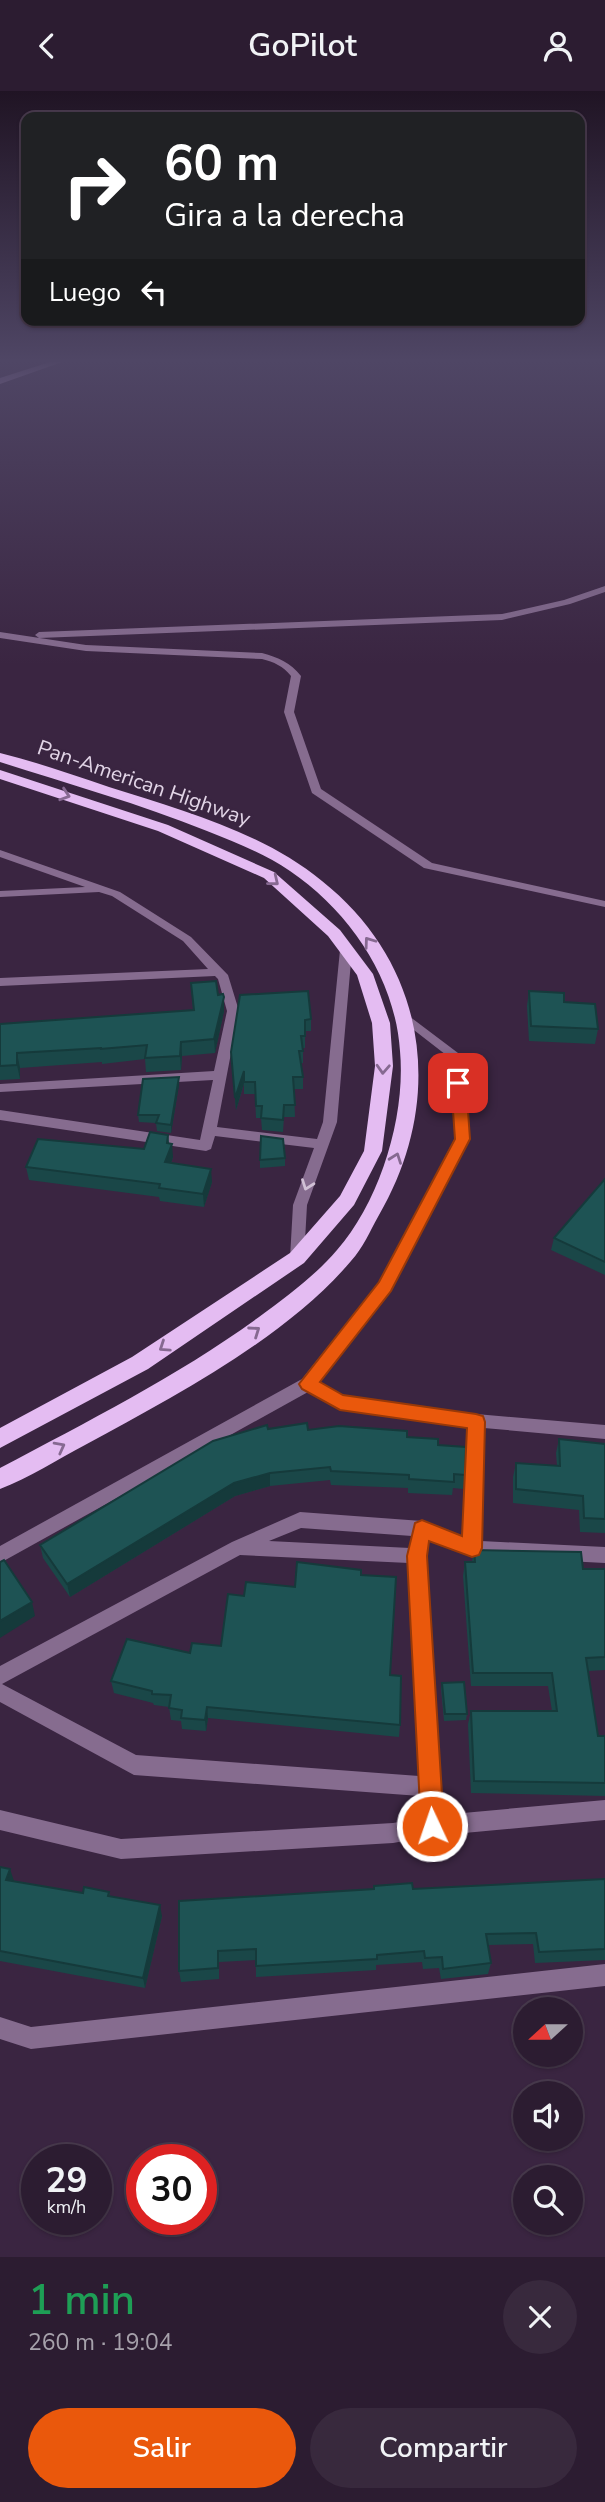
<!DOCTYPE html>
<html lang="es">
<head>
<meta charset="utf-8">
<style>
	:root { --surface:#2c1c31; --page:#38293d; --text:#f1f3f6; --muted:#a6a1ab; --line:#483a4d; --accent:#ea580c }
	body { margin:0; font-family:"Nunito Sans",sans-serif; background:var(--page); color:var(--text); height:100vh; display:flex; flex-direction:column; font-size:26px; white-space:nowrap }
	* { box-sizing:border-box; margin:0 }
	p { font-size:23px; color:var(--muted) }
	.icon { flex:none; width:38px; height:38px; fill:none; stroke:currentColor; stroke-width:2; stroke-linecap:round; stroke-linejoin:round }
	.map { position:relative; height:2166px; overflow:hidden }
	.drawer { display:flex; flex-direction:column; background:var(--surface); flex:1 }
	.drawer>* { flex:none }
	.top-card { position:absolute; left:21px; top:21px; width:564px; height:214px; border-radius:14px; box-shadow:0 2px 5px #0004,0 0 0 2px var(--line); background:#202124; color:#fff; overflow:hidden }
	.needle { width:46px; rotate:249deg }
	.buttons { position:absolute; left:513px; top:1906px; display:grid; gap:14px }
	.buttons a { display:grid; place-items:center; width:70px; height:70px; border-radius:50%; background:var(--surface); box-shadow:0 2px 5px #0004,0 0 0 2px var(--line); font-size:35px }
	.speed { position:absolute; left:21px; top:2053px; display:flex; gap:14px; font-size:35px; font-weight:700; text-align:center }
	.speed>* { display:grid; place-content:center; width:91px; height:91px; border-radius:50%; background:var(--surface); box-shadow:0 2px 5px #0004,0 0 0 2px var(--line); line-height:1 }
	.speed small { font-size:18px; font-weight:400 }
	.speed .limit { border:10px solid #d22; background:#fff; color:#111 }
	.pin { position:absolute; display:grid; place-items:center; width:60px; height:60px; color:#fff; margin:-30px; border-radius:14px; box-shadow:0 4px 10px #0006 }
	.me { position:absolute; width:77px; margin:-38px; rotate:357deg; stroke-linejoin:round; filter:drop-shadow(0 0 5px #0008) }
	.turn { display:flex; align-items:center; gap:24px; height:147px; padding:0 28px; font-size:32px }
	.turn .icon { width:91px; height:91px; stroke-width:2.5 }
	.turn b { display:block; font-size:49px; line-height:60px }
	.then { display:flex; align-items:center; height:66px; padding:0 28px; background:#0003; gap:14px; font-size:26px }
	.round { display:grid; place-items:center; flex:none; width:74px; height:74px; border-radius:37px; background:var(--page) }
	.headline { display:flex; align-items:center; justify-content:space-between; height:119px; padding:0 28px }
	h1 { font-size:42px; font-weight:600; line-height:52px; color:#1e9e55 }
	.button { display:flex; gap:14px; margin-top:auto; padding:14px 28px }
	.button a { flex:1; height:80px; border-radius:42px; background:var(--accent); color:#fff; font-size:28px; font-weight:600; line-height:80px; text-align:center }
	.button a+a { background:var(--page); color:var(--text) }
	header { display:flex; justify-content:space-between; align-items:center; height:91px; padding:0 28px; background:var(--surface); font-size:32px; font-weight:600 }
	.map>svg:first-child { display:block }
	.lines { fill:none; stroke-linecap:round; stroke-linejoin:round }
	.minor { fill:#866c8f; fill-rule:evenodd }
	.trunk { fill:#e4bcf2; fill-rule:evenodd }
	.wall { fill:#1a4748 }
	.shaded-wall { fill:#153a3b }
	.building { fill:#1e5354; stroke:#153a3b; stroke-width:2 }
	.oneway { stroke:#866991 }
	.oneway2 { stroke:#d0c0d5 }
	.route { fill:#ea580c; stroke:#983908; stroke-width:2 }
	.labels { text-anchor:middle; stroke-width:5; stroke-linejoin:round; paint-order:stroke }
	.street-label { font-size:21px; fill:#e2d5e7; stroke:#3a2541 }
</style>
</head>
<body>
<header><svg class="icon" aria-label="back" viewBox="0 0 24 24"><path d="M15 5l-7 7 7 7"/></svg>GoPilot<svg class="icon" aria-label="person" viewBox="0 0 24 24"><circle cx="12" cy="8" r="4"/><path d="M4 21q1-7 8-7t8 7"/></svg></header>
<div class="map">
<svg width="605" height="2166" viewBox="0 0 605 2166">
	<rect width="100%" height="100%" fill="#3a2541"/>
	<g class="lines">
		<g class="minor">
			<path d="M605,495V501L570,513L502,529L39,547L35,544L39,541L502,523L564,509Z"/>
			<path d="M0,541L86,554L262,562C279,567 290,571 301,585L294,621L321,698L432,772L605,810V816L424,777L312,702L284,621L291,585C283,575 274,571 262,568L86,560L0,547Z"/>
			<path d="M0,759L120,801L191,846L228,884L239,920L217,1036L317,1048L323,1031L340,859L342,856H350L352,859L337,1031L307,1114L304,1167L302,1171H292L290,1167L293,1114L314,1057L215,1045L211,1058L206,1060L0,1029V1019L200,1049L213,989L0,1001V993L214,980L227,920L218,888L215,885L0,895V887L208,878L183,850L112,805L99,801L0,806V800L85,796L0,766Z"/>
			<path d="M405,922L462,965L469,1047L390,1200L319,1291L343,1305L476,1323L605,1334V1348L484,1337L481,1450L605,1456V1472L472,1465L429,1448L426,1465L441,1724L605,1709V1729L432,1745L393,1752L121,1768L0,1739V1719L121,1748L393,1732L422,1727L420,1705L134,1684L0,1611V1575L232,1451L300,1421L422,1430L464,1446L468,1336L340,1318L308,1301L0,1472V1455L302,1288L379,1192L455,1047L450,967L401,929L399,926ZM301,1437L412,1445L410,1457L269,1450ZM240,1464L409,1472L419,1685L136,1664L2,1593Z"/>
			<path d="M605,1873V1895L31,1958L0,1948V1926L31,1936Z"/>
		</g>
		<g class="trunk">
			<path d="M50,271H62L0,293V287Z"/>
			<path d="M0,662C37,671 73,684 109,696C182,719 262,741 322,790C428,874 446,1009 379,1124C370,1140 363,1157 351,1170C286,1247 173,1306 85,1354C58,1368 29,1387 0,1398V1377C88,1330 178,1285 259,1226C286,1206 315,1185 337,1159C380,1110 406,1025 400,960C395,887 350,821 290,780C264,762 236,752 207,740C140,713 69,693 0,671Z"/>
			<path d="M0,679L168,734L274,781L340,839L373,883L390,932L393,975L382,1060L354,1114L304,1172L148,1278L0,1357V1337L132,1266L290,1162L340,1105L364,1060L375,975L372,932L357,884L328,845L264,787L158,740L0,688Z"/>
		</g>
	</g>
	<g class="wall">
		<path d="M191,892L224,906V920L215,962L182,965L181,979L146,981L145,968L102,973V971L20,977V988L0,989V933L193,919Z"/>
		<path d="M529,900L564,911L598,938L595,953L529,950L527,915Z"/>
		<path d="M240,904L311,928V940H305V957H303V972H301L303,986V998H294L295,1026H284L283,1041L262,1039L261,1027H256L255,1003H244V993L236,1019L232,973Z"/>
		<path d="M179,986V994L171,1042L157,1040L156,1032L139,1031L138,1024Z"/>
		<path d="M168,1044L169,1053L173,1066L171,1072L212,1091L204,1116L160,1110L159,1106L29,1089L26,1076L144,1058Z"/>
		<path d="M285,1067V1075L260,1077V1069Z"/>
		<path d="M605,1088V1184L551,1159L554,1147Z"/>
		<path d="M268,1338L407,1346L438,1354L465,1384L463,1398L453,1397L452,1404L408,1402V1397L331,1394L330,1389L270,1395L235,1405L70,1506L43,1467L40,1454Z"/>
		<path d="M559,1348L605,1353V1442L580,1441L579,1419L513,1412V1386L516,1372L557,1375L556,1362Z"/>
		<path d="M474,1459L583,1478H605V1579L588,1580L598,1645H605V1705L471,1702L468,1633L471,1620H552L548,1595H471L463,1485L465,1471H472Z"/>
		<path d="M361,1484L390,1584L400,1634L399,1646L208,1627L206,1640L182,1638L181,1630L171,1629L169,1616L154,1614L153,1612L114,1602L111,1590L190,1562L221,1555L244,1505Z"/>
		<path d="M442,1592L467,1623L466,1629L444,1630L441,1598Z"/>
		<path d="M0,1776L14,1790L83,1802L109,1801L110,1805L162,1825L145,1897L0,1870Z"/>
		<path d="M605,1788V1869L535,1872L533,1853L488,1854L491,1872L488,1883L441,1888L439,1877L423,1878L422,1871L376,1874V1879L256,1886V1869L219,1871V1888L181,1891L179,1880V1810Z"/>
	</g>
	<g class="shaded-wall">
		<path d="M224,906V920L215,962L214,948Z"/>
		<path d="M181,951L182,965L181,979L180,965Z"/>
		<path d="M17,962L20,977V988L17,974Z"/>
		<path d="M244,980V992L236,1019L235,1007Z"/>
		<path d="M179,986V994L171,1042V1034Z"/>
		<path d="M168,1044L169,1057L172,1053L173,1066L167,1085L165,1071Z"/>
		<path d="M211,1078L212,1091L204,1116L203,1103Z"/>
		<path d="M270,1382V1395L235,1405L70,1506L67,1493L234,1392Z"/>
		<path d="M32,1511L35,1525L0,1547V1530Z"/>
		<path d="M207,1616L208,1627L206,1640L205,1629Z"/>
		<path d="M10,1778L14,1790L6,1789Z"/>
		<path d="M160,1814L162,1825L145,1897L143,1887Z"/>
	</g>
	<g class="building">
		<path d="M216,890L218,904L223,903L224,906L214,948L181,951L180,965L145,967L147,954L100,958L102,957L17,962V974L0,975V933L194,919L191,892Z"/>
		<path d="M308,900L311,928L305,929V945H301L303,960H299L303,986H293L295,1014H284L283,1029L261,1027L262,1015H256L255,991H244V980L235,1007L231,961L240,904Z"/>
		<path d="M529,900L564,902V911L595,913L598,938L531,935Z"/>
		<path d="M179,986L171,1034L156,1032L159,1024H138L143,988Z"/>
		<path d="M150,1041L168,1044L167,1052L172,1053L165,1071L211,1078L203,1103L159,1097L160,1093L26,1076L38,1048L144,1058Z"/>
		<path d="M261,1045L283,1048L285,1067L260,1069Z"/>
		<path d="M605,1088V1171L554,1147Z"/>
		<path d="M307,1332L308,1339L339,1335L407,1340V1346L438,1348V1354L466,1356L465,1384L454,1383V1391L409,1388V1384L331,1380L330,1376L270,1382L234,1392L67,1493L40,1454L213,1350L267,1334L268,1338Z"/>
		<path d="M559,1348L605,1353V1428L584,1427L583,1405L516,1398V1372L560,1375Z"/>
		<path d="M474,1459L581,1461L583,1478H605V1566L586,1567L598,1645H605V1692L474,1690L471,1620H557L552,1582H473L465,1471H475Z"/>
		<path d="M4,1469L32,1511L0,1530V1471Z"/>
		<path d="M297,1471L361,1479V1484L396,1486L390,1584L401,1585L400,1634L207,1616L205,1629L181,1627L182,1619L169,1617L171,1604L152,1603V1600L111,1590L127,1548L190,1562L192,1552L221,1555L228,1503L244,1505L246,1491L295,1496Z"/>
		<path d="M464,1591L467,1623H445L442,1592Z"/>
		<path d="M0,1776L10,1778L6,1789L83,1802L84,1796L109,1801L108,1805L160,1814L143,1887L0,1860Z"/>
		<path d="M605,1788V1858L539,1861L536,1842L486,1843L491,1872L443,1878L442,1866L425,1867L424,1860L377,1864V1868L256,1875V1858L218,1860V1877L179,1880V1810L374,1798V1795L412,1792L413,1798Z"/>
	</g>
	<defs><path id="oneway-chevron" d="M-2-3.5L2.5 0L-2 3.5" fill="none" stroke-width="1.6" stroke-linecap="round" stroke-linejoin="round" transform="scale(1.75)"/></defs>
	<g class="oneway">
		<use href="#oneway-chevron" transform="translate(65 704) rotate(18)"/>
		<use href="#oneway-chevron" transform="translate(274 790) rotate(39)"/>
		<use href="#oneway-chevron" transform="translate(369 851) rotate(-126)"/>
		<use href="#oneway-chevron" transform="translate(383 978) rotate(93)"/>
		<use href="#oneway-chevron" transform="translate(396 1067) rotate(-70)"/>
		<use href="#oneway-chevron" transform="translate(255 1240) rotate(-35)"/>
		<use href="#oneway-chevron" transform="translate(164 1256) rotate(146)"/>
		<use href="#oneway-chevron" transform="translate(60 1356) rotate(-28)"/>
	</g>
	<use class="oneway2" href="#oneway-chevron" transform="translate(307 1094) rotate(110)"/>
	<linearGradient id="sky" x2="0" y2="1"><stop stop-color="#201424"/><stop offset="0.47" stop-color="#4f4665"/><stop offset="1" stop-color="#4f4665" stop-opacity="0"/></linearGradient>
	<rect width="605" height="574" fill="url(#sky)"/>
	<path class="route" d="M458,987L466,992L470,1048L391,1200L320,1291L343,1304L476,1323L483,1325L485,1331L482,1457L479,1464L472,1466L429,1450L427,1465L444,1735L440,1743L432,1746L424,1743L421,1735L407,1465L415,1432L422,1429L462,1445L467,1337L340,1319L302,1298L299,1293L379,1191L455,1048L451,992Z"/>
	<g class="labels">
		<g class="street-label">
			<text transform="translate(144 692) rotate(19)" y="7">Pan-American Highway</text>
		</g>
	</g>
</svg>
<div class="buttons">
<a><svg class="needle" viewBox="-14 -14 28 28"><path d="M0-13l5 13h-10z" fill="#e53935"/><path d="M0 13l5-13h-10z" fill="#a6a1ab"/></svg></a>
<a><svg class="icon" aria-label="sound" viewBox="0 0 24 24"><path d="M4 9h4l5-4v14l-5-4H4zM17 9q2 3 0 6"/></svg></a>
<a><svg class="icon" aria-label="search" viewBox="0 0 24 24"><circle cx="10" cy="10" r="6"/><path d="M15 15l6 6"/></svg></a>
</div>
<div class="speed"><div>29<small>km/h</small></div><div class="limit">30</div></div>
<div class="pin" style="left:458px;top:992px;background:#d93025"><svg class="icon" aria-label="arrive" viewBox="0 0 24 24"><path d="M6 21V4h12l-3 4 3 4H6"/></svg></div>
<svg class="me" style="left:432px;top:1735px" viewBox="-20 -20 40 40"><circle r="17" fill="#ea580c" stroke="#fff" stroke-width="3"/><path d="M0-11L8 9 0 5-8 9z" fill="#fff"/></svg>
<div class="top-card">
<div class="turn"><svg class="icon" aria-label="right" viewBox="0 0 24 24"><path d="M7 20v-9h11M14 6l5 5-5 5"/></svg><div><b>60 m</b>Gira a la derecha</div></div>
<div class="then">Luego<svg class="icon" aria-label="left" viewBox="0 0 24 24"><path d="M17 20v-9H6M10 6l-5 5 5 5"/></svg></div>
</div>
</div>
<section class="drawer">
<div class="headline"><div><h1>1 min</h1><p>260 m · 19:04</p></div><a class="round"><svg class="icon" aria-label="close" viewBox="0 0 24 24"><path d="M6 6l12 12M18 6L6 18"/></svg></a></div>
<div class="button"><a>Salir</a><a>Compartir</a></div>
</section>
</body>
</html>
